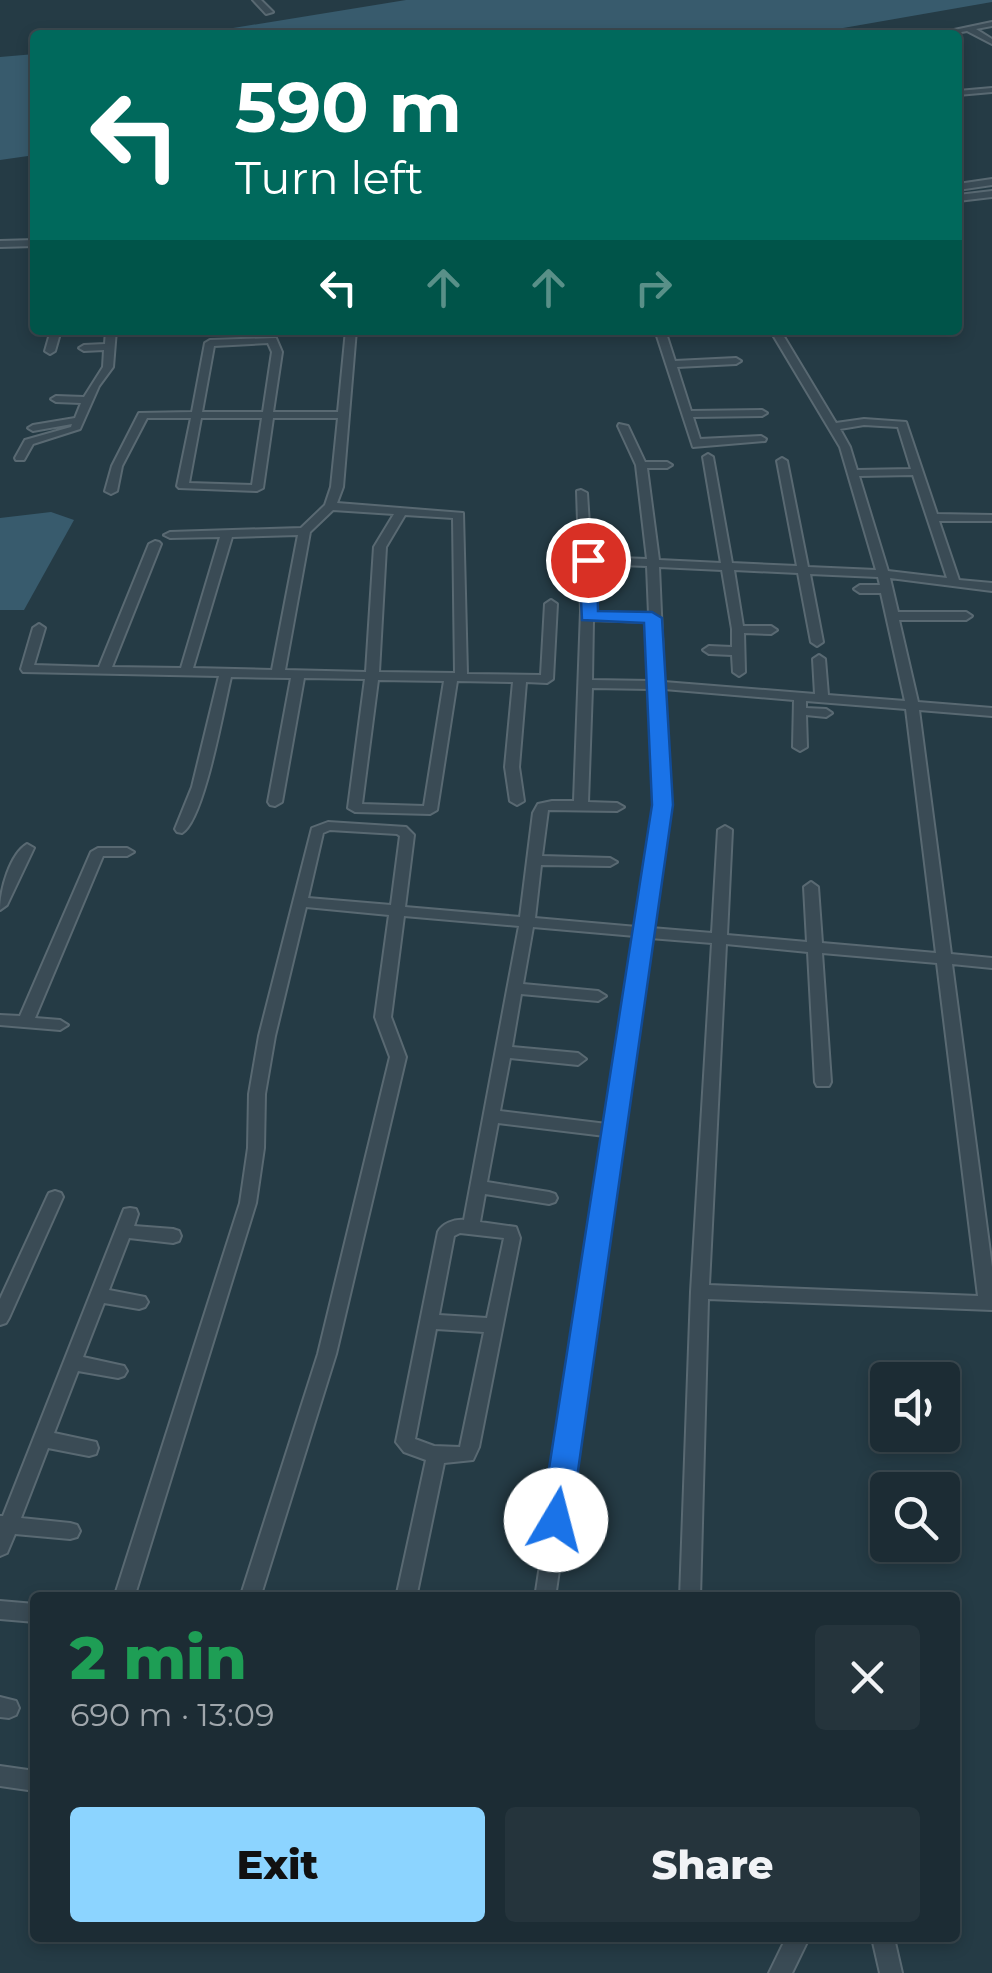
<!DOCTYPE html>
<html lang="en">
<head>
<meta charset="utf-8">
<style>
	:root { --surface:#1c2c34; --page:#25343c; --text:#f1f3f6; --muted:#a0a7ac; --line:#3a484f; --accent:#8cd4ff }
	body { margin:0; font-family:Montserrat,sans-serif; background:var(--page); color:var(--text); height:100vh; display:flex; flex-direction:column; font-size:38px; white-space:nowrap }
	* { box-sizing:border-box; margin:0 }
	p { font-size:32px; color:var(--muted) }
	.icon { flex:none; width:55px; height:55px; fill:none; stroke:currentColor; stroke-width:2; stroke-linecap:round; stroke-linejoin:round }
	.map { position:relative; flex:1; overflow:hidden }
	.panel { position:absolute; left:30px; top:1592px; width:930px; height:350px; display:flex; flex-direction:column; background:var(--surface); border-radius:10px; box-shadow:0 5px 15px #0003,0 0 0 2px var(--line) }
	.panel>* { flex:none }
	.banner { position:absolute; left:30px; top:30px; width:932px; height:305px; border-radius:10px; box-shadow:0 5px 15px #0003,0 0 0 2px var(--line); background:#00695c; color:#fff; overflow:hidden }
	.tools { position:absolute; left:870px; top:1362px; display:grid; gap:20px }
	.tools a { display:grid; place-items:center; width:90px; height:90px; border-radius:10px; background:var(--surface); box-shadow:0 5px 15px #0003,0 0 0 2px var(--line); font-size:50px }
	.pin { position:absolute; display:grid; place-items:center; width:85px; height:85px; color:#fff; margin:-42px; border:5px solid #fff; border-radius:50%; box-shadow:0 2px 10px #0007 }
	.me { position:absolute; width:110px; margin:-55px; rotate:8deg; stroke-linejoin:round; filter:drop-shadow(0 0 8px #0008) }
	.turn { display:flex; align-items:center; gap:35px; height:210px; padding:0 40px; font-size:45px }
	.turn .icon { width:130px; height:130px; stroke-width:2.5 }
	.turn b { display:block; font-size:70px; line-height:85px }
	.lanes { display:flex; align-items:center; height:95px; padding:0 40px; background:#0003; justify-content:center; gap:50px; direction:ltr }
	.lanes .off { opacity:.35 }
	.round { display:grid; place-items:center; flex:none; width:105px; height:105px; border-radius:10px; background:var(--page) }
	.summary { display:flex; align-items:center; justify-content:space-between; height:170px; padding:0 40px }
	h1 { font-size:60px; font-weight:800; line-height:75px; color:#1e9e55 }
	.cta { display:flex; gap:20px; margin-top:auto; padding:20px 40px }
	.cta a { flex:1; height:115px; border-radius:10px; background:var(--accent); color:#111; font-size:40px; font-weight:800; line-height:115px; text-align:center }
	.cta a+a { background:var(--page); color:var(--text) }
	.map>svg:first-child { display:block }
	.water { fill:#385b6d }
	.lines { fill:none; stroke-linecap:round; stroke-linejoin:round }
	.minor-casing { stroke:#596972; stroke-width:4 }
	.minor { fill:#3a4b55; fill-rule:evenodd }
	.route { fill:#1a73e8; stroke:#114b97; stroke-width:2.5 }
</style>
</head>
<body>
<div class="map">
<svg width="992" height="1973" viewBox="0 0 992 1973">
	<rect width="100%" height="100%" fill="#253b45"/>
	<g class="water">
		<path d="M406,0H992V2L803,35H190Z"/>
		<path d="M35,54V155L0,160V57Z"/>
		<path d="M51,512L74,520L24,610H0V518Z"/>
	</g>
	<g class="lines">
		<g class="minor-casing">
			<g id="minor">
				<path d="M253,0H261L273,12L266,14Z"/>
				<path d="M992,22V26L976,29L992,39V44L967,31L945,35L940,33Z"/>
				<path d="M992,88V92L958,95V91Z"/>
				<path d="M992,179V185L958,190V184Z"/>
				<path d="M992,191V197L958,201V195Z"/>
				<path d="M35,240V246L0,247V241Z"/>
				<path d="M51,330H61L55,351L50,354L45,351Z"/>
				<path d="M106,330H116L113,367L99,386L80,429L33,444L24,460H16L15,458L25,440L71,427L72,424L33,431L28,428L33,425L75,418L81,403L56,402L51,399L56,396L84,397L103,367L104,350L84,351L79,348L84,345L105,344Z"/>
				<path d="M346,330H356L343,487L337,503L463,513L467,674L541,675L545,604L551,600L557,604L553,679L547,683L526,682L519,767L524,801L517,805L510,801L505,767L513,682L457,681L437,810L430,814L355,812L348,808L365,679L304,678L282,802L275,806L270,805L268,802L291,678L231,677C224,706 204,821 182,833L177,832L175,829L192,787L219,676L23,672L21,669L33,628L39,624L45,628L34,665L99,667L149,544L155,541L159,542L161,544L112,667L181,668L220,537L170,538L164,535L170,532L301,528L325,505L331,487L338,418H273L263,488L257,491L179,488L177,486L191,418H147L122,466L117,491L111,494L105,491L112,466L139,413L192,412L205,343L210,340L276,338L282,352L273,412H338ZM268,343L272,352L263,412H202L214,346ZM201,418H262L252,485L189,483ZM333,510L394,514L374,547L366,672L285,670L310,532ZM405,515L453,518L455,673L379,672L386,547ZM298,535L272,670L193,668L232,537ZM378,680L444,681L424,806L362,804Z"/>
				<path d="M655,330H665L675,361L736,358L741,361L736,364L677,367L691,411L762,410L767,413L762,416L693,417L700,439L761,436L766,439L765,441L693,447Z"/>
				<path d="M770,330H780L836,423L864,419L906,422L937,514L992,515V521H939L959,580L992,583V591L890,578L898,612H966L972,616L966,620H899L918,702L992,708V716L919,710L951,954L992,958V968L952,964L992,1267V1310L708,1299L700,1598H680L691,1292L712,943L650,938L555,1598H535L605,1136L498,1123L487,1182L549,1192L555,1194L557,1198L555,1202L549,1204L485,1194L480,1222L516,1227L520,1238L479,1447L473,1460L444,1463L416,1598H396L426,1460L404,1452L396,1442L438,1232C442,1224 454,1219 464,1220L519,926L404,916L391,1017L406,1057L336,1354L260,1598H240L318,1354L390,1057L375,1017L389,915L306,907L275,1036L265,1094L264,1148L256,1203L134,1598H114L240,1203L248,1148L249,1094L259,1036L312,828L328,822L406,827L414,835L405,907L520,917L533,813L538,804L552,801H574L581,611L577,491L581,490L587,493L591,557L647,559L636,465L618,426L619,424L628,426L645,462H667L672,465L667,468H647L659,560L721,563L703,457L708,454L713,457L732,563L797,566L777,461L782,458L787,461L808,567L876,570L840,447ZM864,425L898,427L911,469L857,470L850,447L840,429ZM913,475L947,578L888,571L859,476ZM592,564L647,566L649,614L593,613ZM659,567L722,570L732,629V647L709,646L703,650L709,654L732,655L733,672L739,676L745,672L744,633L771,634L777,630L771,626H743L734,570L798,573L811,642L817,646L823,642L810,574L878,577L880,585H860L854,589L860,593H881L905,701L828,695L825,659L819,655L813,659L815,694L664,682ZM593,620L649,622L651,681L592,680ZM592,688L651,689L655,805L637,927L535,918L541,865L610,866L617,862L610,858L542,856L548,810L617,811L624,807L617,803L588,802ZM664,689L794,700L793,747L800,751L807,747L806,715L826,717L832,713L826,709L806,708V701L906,709L936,953L822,943L818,887L811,882L804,887L807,942L727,935L732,830L725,826L718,830L712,933L651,928L669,805ZM330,830L397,834L400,836L391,905L308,898L323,833ZM533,927L635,936L607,1124L500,1111L510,1058L578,1065L586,1059L578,1053L512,1047L521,994L598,1001L606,996L598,991L523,984ZM726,944L808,952L815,1082L817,1086H829L831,1082L822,953L937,963L978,1296L709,1285ZM460,1233L504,1238L487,1318L439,1315L454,1236ZM436,1329L484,1332L460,1447L434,1446L415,1439Z"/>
				<path d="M27,844L34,848L7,905L0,910C0,890 10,854 27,844Z"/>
				<path d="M98,848H127L134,852L127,856H103L35,1018L60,1020L68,1025L60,1030L0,1025V1015L20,1016L91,852Z"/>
				<path d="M55,1191L61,1193L63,1197L9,1318L6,1323L0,1325V1299L47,1197L49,1193Z"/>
				<path d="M130,1208L136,1209L138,1214L134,1226L173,1229L179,1231L181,1236L179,1241L173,1243L129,1238L109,1290L145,1297L148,1302L145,1307L139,1309L104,1303L83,1357L124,1366L127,1371L124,1376L118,1378L78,1371L54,1433L96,1442L98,1448L96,1454L89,1456L48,1448L21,1518L70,1523L77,1525L80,1531L77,1537L70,1539L15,1534L7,1553L0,1556V1516H3L122,1214L124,1209Z"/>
				<path d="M0,1601L35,1604V1622L0,1619Z"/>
				<path d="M0,1697L16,1701L19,1708L16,1715L9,1718L0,1717Z"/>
				<path d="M0,1766L35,1771V1791L0,1786Z"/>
				<path d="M786,1938H809L792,1973H769Z"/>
				<path d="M872,1938H894L902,1973H880Z"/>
			</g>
		</g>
		<use href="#minor" class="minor"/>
	</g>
	<path class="route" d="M588,554L597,560L598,611L652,612L662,618L673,805L571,1520L566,1529L556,1532L546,1529L541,1520L652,805L644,623L582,620L579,560Z"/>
</svg>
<div class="tools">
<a><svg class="icon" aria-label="sound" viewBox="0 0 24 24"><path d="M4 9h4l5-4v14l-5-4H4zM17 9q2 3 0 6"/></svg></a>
<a><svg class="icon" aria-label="search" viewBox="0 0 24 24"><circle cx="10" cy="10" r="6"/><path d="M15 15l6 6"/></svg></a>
</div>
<div class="pin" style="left:588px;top:560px;background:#d93025"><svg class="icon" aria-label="arrive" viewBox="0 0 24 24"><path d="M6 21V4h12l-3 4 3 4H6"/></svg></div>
<svg class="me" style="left:556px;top:1520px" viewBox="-20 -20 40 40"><circle r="19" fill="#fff"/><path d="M0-13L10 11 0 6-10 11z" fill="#1a73e8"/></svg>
<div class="banner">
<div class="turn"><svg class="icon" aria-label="left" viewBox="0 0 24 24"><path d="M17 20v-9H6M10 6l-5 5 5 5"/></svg><div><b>590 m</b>Turn left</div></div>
<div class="lanes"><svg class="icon" aria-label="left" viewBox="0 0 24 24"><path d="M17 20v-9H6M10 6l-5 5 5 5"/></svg><svg class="icon off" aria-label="ahead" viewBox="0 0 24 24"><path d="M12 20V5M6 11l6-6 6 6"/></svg><svg class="icon off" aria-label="ahead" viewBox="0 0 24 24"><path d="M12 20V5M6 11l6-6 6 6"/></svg><svg class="icon off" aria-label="right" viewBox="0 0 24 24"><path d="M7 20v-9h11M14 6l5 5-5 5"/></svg></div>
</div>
<section class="panel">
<div class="summary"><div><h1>2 min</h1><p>690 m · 13:09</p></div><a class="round"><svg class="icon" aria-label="close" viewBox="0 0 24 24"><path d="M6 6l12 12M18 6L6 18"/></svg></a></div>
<div class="cta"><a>Exit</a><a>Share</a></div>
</section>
</div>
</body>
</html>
